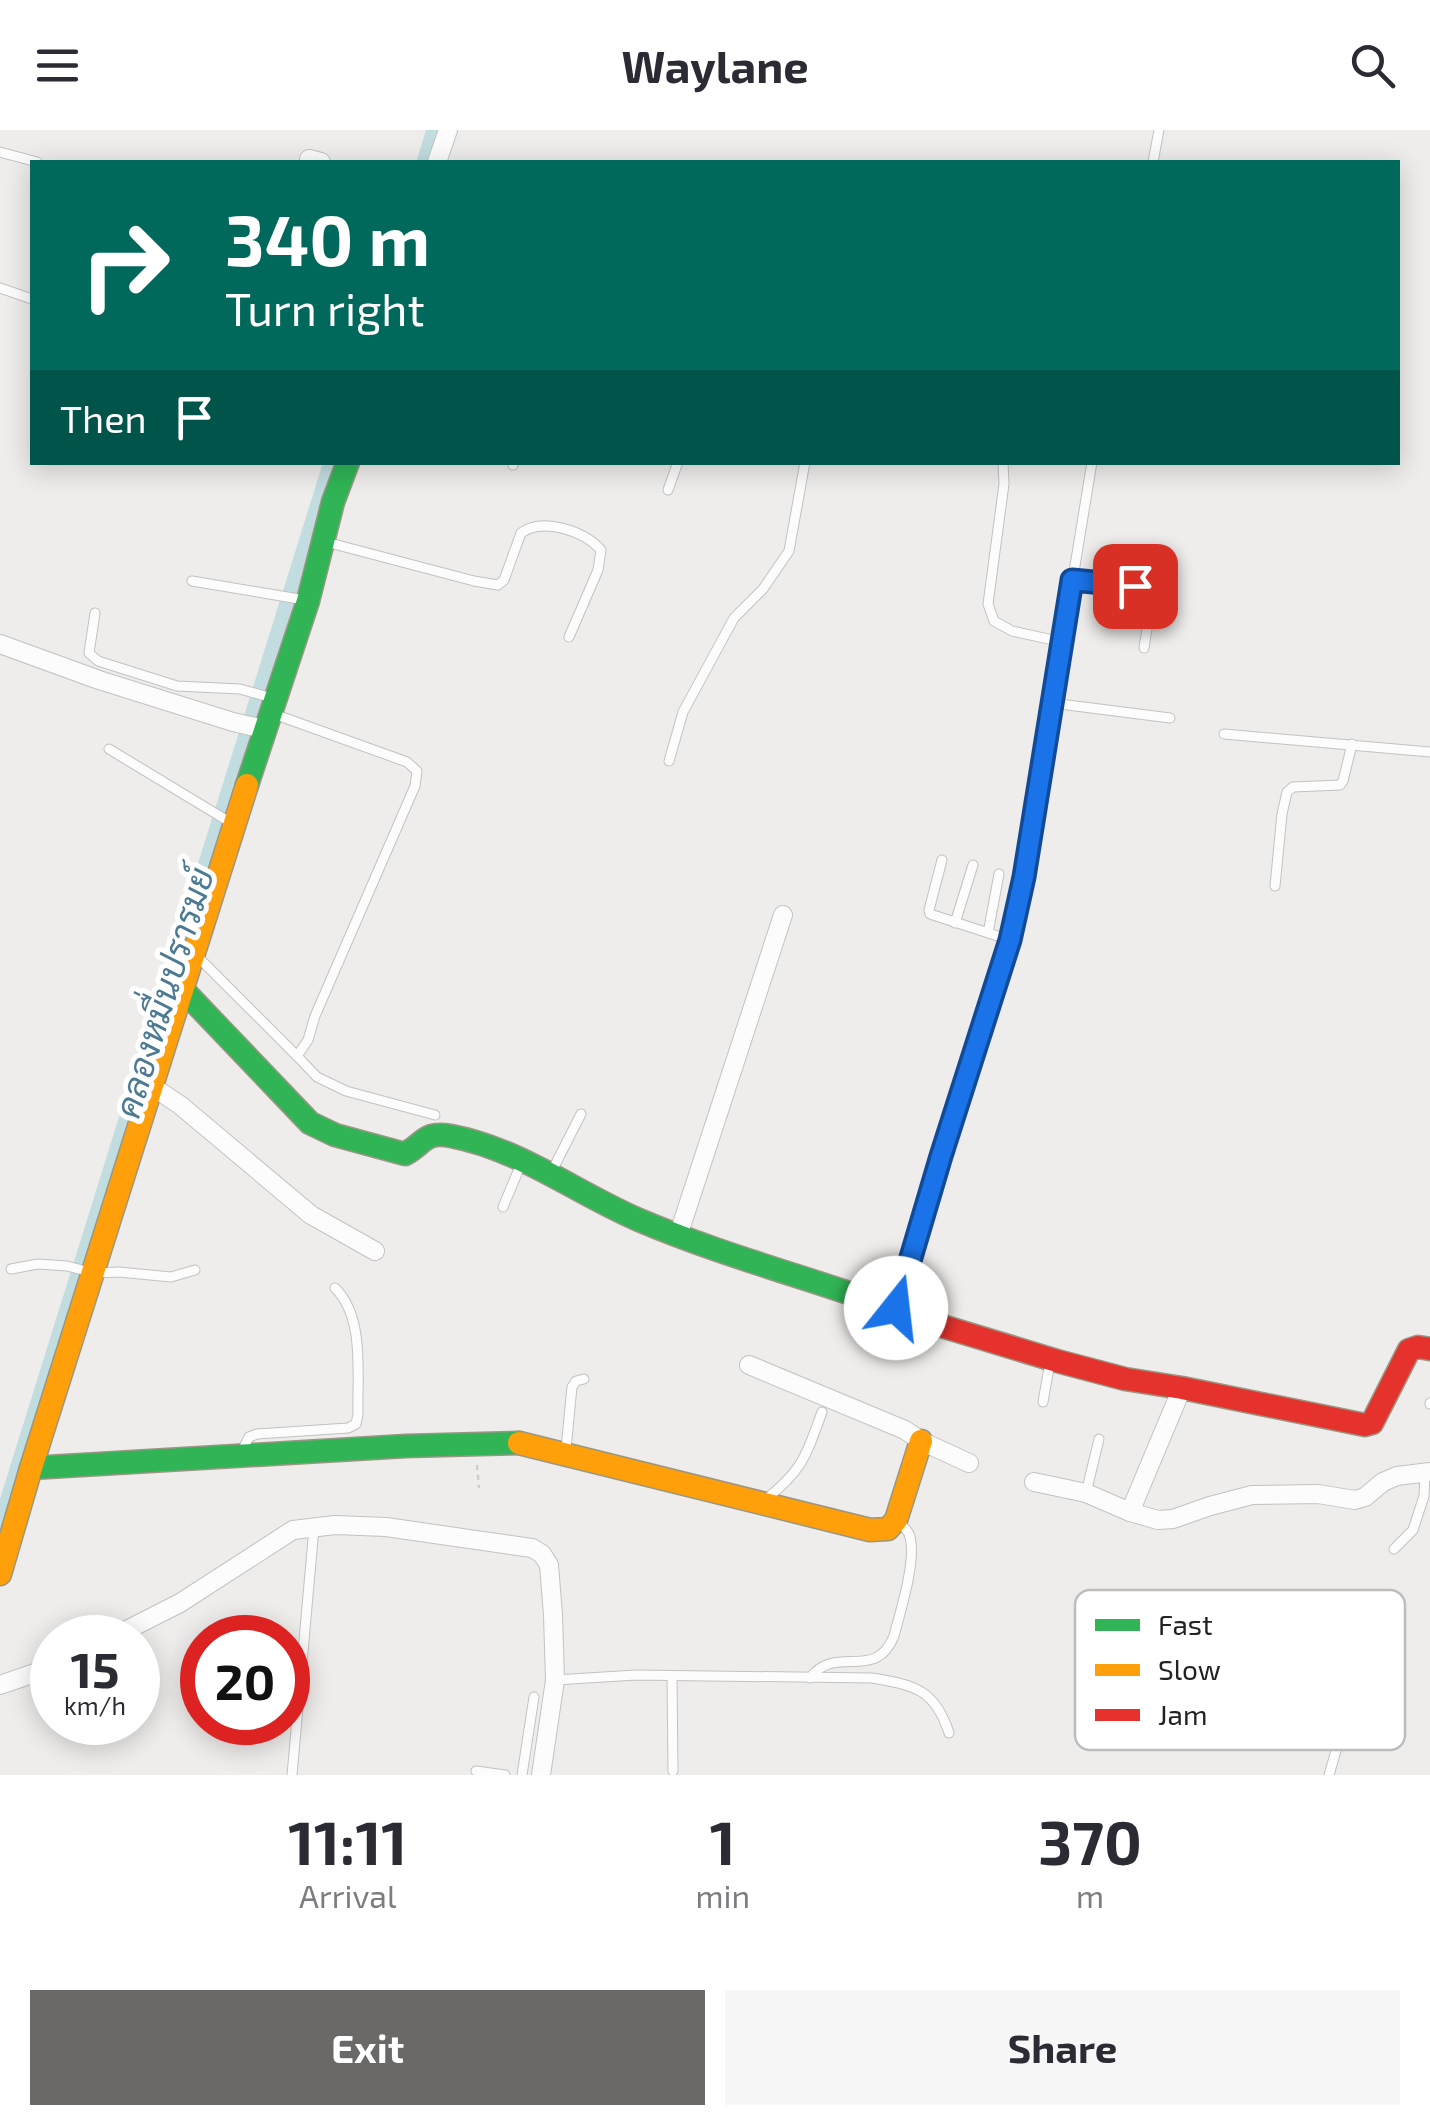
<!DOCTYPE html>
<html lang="en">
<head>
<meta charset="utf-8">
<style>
	:root { --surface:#fff; --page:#f7f7f7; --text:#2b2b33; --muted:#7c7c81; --accent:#6a6968 }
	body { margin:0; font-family:"Exo 2",Sarabun,sans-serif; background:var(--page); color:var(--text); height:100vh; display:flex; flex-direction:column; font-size:38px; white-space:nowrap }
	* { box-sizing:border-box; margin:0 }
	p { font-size:32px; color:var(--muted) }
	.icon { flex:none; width:55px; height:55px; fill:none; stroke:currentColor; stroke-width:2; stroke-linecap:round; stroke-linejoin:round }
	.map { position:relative; height:1645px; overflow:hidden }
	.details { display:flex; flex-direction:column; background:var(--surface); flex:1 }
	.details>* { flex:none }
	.banner { position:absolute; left:30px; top:30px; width:1370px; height:305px; border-radius:0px; box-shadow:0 5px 25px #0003; background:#00695c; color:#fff; overflow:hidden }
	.speed { position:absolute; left:30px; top:1485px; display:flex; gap:20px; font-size:50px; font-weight:700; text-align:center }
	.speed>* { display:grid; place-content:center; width:130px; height:130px; border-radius:50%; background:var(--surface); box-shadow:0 5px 25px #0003; line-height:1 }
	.speed small { font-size:25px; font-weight:400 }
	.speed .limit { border:15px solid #d22; background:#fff; color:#111 }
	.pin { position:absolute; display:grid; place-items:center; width:85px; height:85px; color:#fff; margin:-42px; border-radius:20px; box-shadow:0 5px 15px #0006 }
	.me { position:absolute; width:110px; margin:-55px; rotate:16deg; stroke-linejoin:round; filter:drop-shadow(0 0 8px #0008) }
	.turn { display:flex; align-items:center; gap:35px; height:210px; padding:0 30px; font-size:45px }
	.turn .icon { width:130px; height:130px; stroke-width:2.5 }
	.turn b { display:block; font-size:70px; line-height:85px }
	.then { display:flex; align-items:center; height:95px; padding:0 30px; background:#0003; gap:20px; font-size:38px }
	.eta { display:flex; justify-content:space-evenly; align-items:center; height:170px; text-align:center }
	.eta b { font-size:60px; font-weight:700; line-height:70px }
	.primary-button { display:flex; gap:20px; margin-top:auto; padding:20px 30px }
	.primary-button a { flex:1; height:115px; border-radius:0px; background:var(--accent); color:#fff; font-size:40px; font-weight:700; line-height:115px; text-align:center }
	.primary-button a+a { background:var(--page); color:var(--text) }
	header { display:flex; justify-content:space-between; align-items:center; height:130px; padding:0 30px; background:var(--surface); font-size:45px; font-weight:700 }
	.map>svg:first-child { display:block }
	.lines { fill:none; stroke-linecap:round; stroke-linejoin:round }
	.canal { stroke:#c2dddf; stroke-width:15 }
	.lane-casing { stroke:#c3c2c1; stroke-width:11 }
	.street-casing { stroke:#c3c2c1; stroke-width:20 }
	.fast-casing { stroke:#999784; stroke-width:25 }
	.slow-casing { stroke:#999784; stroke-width:25 }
	.jam-casing { stroke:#999784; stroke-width:25 }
	.path { stroke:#d6caca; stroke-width:2.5; stroke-dasharray:5 5; stroke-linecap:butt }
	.lane { stroke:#fdfcfc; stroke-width:9 }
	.street { stroke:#fdfcfc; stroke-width:18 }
	.fast { stroke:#30b455; stroke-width:22 }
	.slow { stroke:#ff9f0a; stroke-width:22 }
	.jam { stroke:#e5322d; stroke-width:22 }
	.route-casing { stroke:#114b97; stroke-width:25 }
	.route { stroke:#1a73e8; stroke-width:18 }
	.labels { text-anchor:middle; stroke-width:10; stroke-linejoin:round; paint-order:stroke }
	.water-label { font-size:35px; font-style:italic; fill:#4c7a93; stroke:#fff }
	.key { fill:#fff; stroke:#bdbdbd; stroke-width:2.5 }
	.key-label { font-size:28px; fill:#222 }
</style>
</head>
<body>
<header><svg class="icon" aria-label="menu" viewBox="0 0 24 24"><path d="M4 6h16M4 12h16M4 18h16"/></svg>Waylane<svg class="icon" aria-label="search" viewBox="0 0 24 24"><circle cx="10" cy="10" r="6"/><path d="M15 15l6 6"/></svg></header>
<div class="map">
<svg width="1430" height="1645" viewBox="0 0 1430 1645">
	<rect width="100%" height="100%" fill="#efedeb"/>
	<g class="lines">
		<g class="canal">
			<path d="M424,32L434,0"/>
			<path d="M0,1394L331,332"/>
		</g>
		<g class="lane-casing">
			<g id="lane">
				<path d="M0,22L37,32"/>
				<path d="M1153,32L1159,0"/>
				<path d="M0,158L32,169"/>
				<path d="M1003,332L1004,354L988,474L994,491L1012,501L1062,512"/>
				<path d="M513,335V332"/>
				<path d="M668,360L678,332"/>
				<path d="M326,412L474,451L498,455L504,450L521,403C543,387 584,401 601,420L598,440L569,507"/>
				<path d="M1072,450L1135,457L1151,462L1152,467L1144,518"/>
				<path d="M192,451L305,470"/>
				<path d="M95,483L89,523L98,531L177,556L240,559L272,568"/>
				<path d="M1052,573L1170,588"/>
				<path d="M1224,604L1430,622"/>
				<path d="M109,619L233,694"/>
				<path d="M669,631L683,582L734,488L763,459L789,421L805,332"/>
				<path d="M942,730L929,780L930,784L1010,810"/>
				<path d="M1275,756L1282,684L1287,662L1293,657L1340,655L1343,651L1352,614"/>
				<path d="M955,793L973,735"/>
				<path d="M988,803L999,744"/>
				<path d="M197,826L297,926L308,910L315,886L415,656L417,641L407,632L271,583"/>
				<path d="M297,926L317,947L346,961L435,985"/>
				<path d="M553,1039L581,984"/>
				<path d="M503,1077L521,1034"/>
				<path d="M11,1139L38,1134L67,1136L94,1143L119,1142L171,1147L195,1140"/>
				<path d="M897,1176L941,1026L1010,810L1024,747L1092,332"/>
				<path d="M1043,1272L1050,1232"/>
				<path d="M1430,1274V1273"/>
				<path d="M566,1319L572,1257L576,1251L584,1249"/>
				<path d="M241,1323L249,1307L257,1304L348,1298L356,1294L358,1284C357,1245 365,1187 335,1158"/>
				<path d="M1086,1363L1099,1309"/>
				<path d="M765,1370C803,1340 806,1326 822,1282"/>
				<path d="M1394,1419L1413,1400L1424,1366L1425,1342"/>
				<path d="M672,1546L673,1641"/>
				<path d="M810,1548C836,1513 875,1553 894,1506C900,1482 918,1427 909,1404C906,1398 903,1396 898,1392"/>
				<path d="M555,1550L636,1545L872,1548C914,1555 935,1559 949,1603"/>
				<path d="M476,1641L505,1645"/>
				<path d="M292,1645L314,1398"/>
				<path d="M522,1645L534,1567"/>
				<path d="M1329,1645L1377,1479"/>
			</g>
		</g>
		<g class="street-casing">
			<g id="street">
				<path d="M309,29L321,32"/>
				<path d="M437,32L448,0"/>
				<path d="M0,514L99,550L233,592L264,599"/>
				<path d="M153,957L180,975L311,1085L375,1121"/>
				<path d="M678,1106L783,785"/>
				<path d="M749,1235L905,1300L921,1311L969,1333"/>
				<path d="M1034,1352L1086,1363L1130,1382L1158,1390L1173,1389L1210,1376L1252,1365L1318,1364L1355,1370L1365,1367L1383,1352L1397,1346L1430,1342"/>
				<path d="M1130,1382L1182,1258"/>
				<path d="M111,1508L180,1473L293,1400L335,1395L386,1397L532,1418L542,1424L549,1435L553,1485L555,1550L541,1645"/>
				<path d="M0,1555L52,1537"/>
			</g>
		</g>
		<g class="fast-casing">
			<g id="fast">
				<path d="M247,655L308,471L333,372L348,332"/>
				<path d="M183,860L310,993L335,1005L405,1024C425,1013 424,1001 451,1006C520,1019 576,1063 639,1090C735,1131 838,1155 935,1194"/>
				<path d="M31,1338L406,1316L519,1313"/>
			</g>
		</g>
		<g class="slow-casing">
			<g id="slow">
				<path d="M519,1313L870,1400L888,1399L896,1390L921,1311"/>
				<path d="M0,1444L31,1338L247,655"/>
			</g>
		</g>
		<g class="jam-casing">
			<path id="jam" d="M935,1194L1057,1231L1125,1249L1182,1258L1365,1295L1372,1293L1409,1220L1418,1217L1430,1219"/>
		</g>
		<path class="path" d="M477,1335L479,1358"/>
		<use href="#lane" class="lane"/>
		<use href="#street" class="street"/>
		<use href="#fast" class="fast"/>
		<use href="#slow" class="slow"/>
		<use href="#jam" class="jam"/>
	</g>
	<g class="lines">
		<g class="route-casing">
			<path id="route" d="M896,1178L941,1026L1010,810L1024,747L1072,450L1135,456"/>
		</g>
		<use href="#route" class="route"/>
	</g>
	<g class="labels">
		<g class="water-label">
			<text transform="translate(165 863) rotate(-73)" y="12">คลองหมื่นปรารมย์</text>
		</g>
	</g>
	<rect x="1075" y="1460" width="330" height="160" rx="15" class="key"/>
	<rect x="1095" y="1489" width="45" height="12" fill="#30b455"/>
	<rect x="1095" y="1534" width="45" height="12" fill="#ff9f0a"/>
	<rect x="1095" y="1579" width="45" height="12" fill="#e5322d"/>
	<g class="key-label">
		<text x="1158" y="1505">Fast</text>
		<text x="1158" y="1550">Slow</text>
		<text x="1158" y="1595">Jam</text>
	</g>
</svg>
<div class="speed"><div>15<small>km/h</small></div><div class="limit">20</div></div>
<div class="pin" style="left:1135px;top:456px;background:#d93025"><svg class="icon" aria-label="arrive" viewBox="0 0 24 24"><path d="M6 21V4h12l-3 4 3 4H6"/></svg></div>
<svg class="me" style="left:896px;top:1178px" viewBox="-20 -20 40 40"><circle r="19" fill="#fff"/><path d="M0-13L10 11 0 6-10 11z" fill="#1a73e8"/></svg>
<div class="banner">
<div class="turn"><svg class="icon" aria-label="right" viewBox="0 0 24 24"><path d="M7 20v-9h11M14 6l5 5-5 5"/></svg><div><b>340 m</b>Turn right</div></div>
<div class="then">Then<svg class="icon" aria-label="arrive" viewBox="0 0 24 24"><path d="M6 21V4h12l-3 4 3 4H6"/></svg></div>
</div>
</div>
<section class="details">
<div class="eta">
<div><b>11:11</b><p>Arrival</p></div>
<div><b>1</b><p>min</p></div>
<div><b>370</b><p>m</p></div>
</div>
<div class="primary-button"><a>Exit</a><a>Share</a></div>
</section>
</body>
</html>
